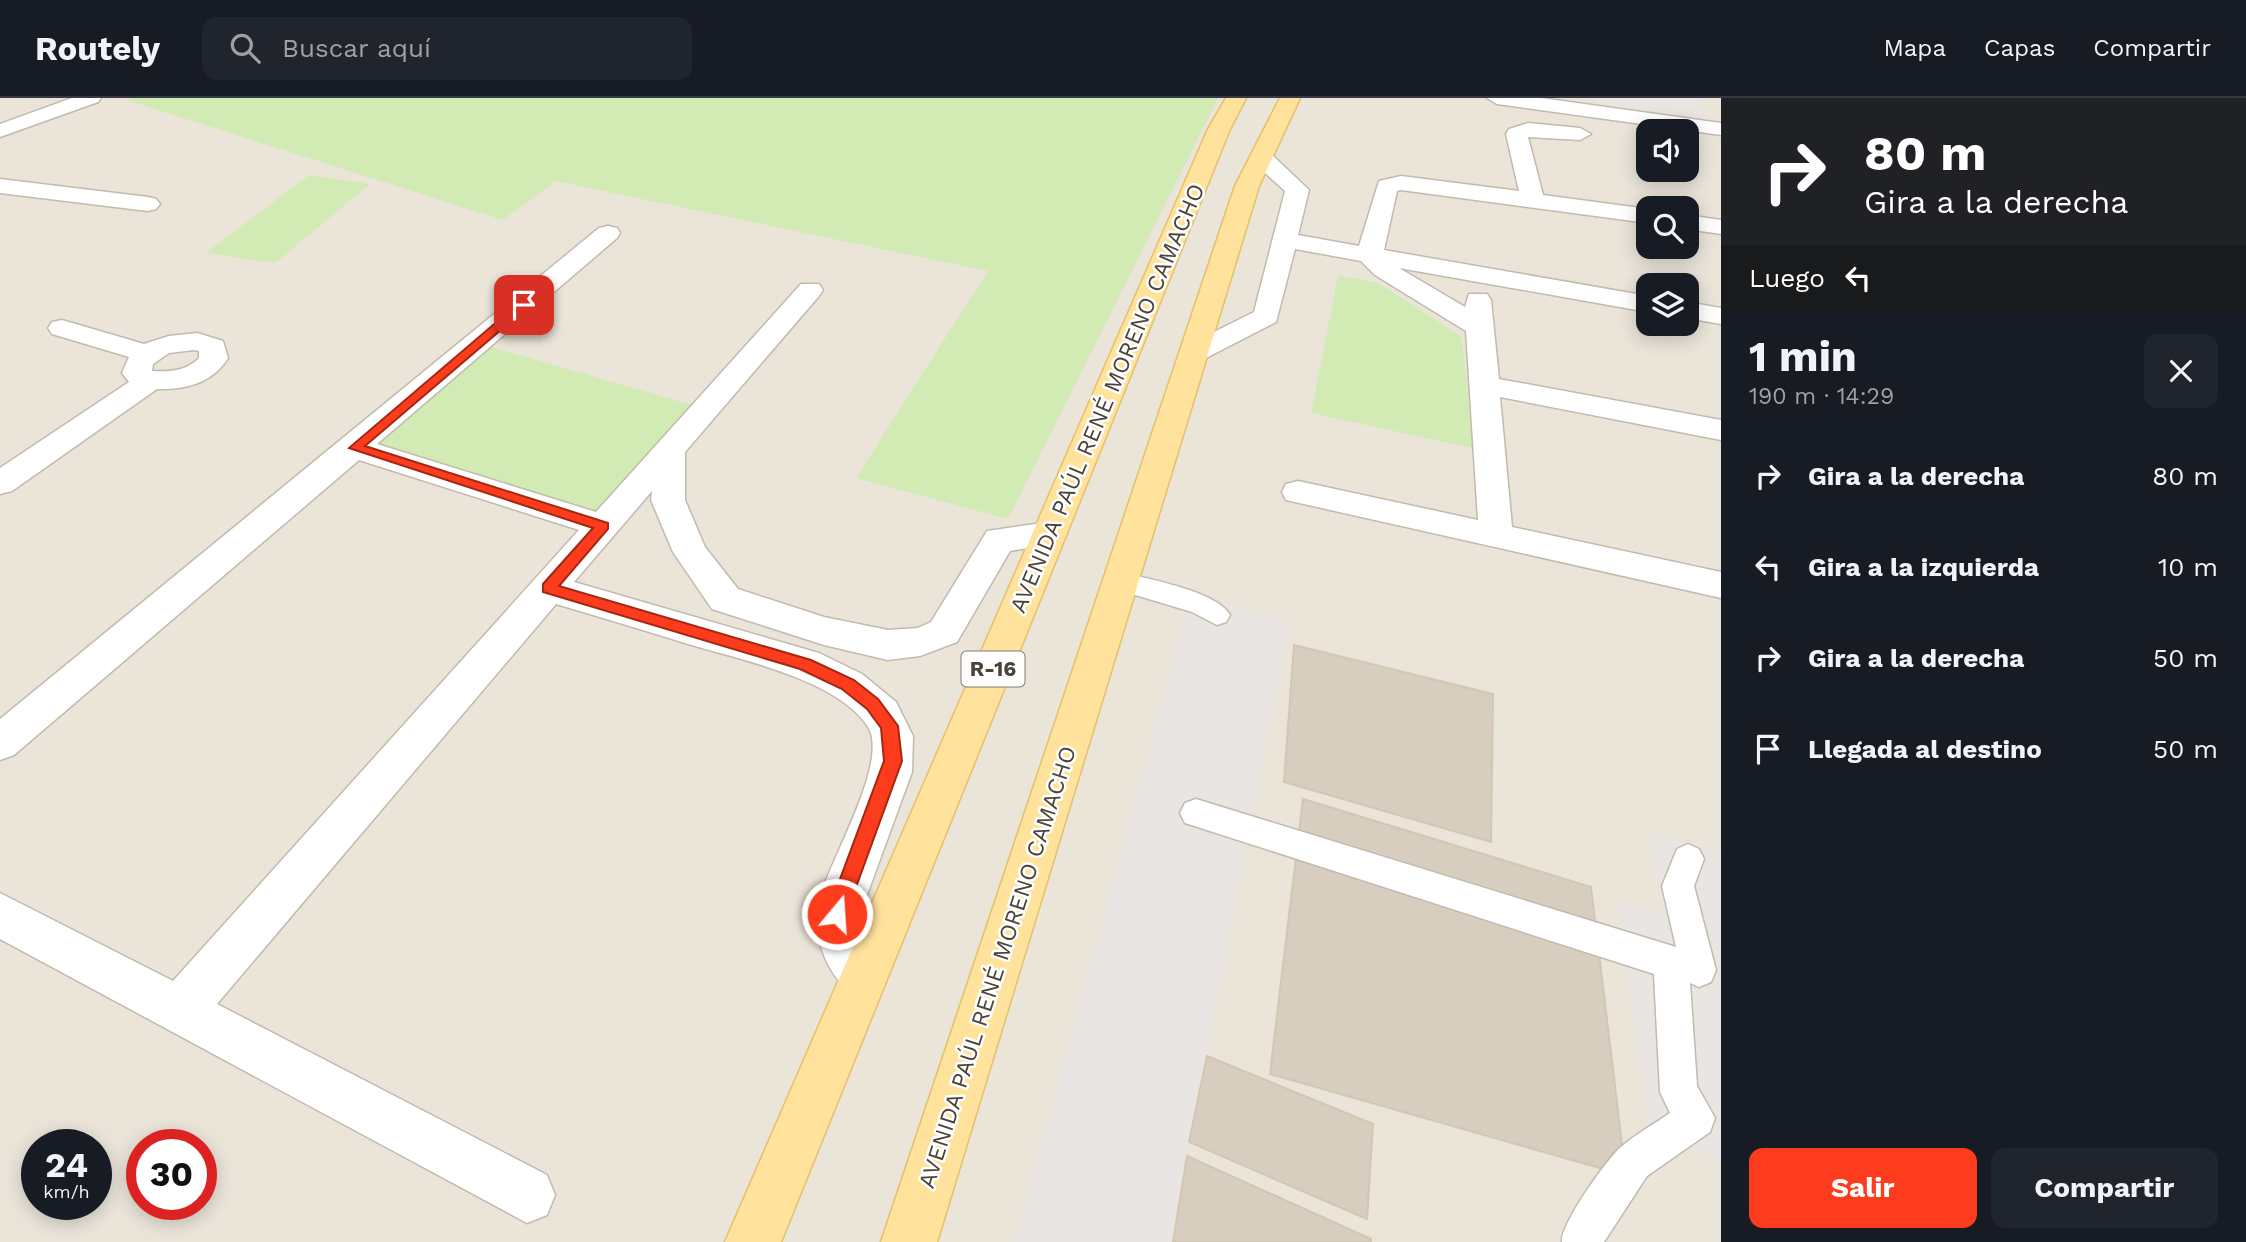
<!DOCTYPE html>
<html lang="es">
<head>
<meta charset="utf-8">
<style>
	:root { --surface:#171b24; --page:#20242c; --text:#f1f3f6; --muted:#9ea1a6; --line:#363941; --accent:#fc3c1c }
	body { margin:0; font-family:"Work Sans",sans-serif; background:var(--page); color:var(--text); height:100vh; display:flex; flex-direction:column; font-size:26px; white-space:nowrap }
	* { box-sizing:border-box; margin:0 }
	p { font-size:23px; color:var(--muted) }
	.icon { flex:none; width:38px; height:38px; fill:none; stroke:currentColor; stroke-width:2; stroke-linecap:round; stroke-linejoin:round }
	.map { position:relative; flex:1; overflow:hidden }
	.panel { display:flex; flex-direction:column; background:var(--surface); width:525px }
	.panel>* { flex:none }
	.hud { background:#202124; color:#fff; overflow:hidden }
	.fabs { position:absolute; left:1636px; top:21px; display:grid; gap:14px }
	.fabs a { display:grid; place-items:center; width:63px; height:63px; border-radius:14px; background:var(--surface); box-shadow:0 4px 18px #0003; font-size:35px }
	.speed { position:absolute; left:21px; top:1031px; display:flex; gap:14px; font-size:35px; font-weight:700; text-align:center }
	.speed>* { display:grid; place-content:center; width:91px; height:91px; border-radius:50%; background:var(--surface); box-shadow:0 4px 18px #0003; line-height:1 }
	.speed small { font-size:18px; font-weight:400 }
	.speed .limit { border:10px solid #d22; background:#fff; color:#111 }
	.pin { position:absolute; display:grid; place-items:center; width:60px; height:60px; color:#fff; margin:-30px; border-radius:14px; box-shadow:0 4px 10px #0006 }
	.me { position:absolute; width:77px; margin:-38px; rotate:18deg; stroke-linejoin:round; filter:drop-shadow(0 0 5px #0008) }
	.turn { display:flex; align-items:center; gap:24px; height:147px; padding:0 28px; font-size:32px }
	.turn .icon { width:91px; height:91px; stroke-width:2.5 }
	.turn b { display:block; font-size:49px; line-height:60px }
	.then { display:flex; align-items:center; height:66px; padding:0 28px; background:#0003; gap:14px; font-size:26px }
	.round { display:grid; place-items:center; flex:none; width:74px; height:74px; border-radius:14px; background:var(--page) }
	.head { display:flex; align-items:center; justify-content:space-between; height:119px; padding:0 28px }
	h1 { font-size:42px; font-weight:700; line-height:52px }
	.cta { display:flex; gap:14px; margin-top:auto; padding:14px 28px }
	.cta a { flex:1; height:80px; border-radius:14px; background:var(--accent); color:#fff; font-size:28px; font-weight:700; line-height:80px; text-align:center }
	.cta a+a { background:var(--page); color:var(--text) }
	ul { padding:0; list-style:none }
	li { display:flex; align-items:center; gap:21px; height:91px; padding:0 28px }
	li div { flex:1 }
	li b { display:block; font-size:26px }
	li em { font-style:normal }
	header { display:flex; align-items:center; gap:42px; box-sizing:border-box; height:98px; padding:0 35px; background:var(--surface); border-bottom:2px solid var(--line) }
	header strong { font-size:33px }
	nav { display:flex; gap:38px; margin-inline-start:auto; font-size:24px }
	.search { width:490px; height:63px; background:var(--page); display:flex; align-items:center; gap:18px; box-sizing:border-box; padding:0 24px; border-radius:14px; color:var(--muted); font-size:26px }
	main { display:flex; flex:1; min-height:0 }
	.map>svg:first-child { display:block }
	.residential { fill:#eae4d9; fill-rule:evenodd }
	.green { fill:#d2eab4 }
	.parking { fill:#e8e5e2 }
	.building { fill:#d8cec0; stroke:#d3c6b3; stroke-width:2 }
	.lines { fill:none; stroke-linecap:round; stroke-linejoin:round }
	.service-casing { stroke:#c2baad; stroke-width:3 }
	.minor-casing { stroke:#c2baad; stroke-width:3 }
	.primary-casing { stroke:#e6c069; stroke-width:3 }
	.service { fill:#fff; fill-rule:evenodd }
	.minor { fill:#fff; fill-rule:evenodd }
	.primary { fill:#ffe29b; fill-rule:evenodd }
	.route { fill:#fc3c1c; stroke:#a42712; stroke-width:2 }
	.labels { text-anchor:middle; stroke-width:5; stroke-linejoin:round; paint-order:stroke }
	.shield { fill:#fff; stroke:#807b74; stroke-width:2 }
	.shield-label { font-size:21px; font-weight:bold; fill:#4a4339 }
	.street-label { font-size:23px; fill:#4a4339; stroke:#fff }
</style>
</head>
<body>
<header>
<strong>Routely</strong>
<div class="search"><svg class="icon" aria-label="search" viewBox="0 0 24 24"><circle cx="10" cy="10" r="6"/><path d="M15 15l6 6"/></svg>Buscar aquí</div>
<nav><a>Mapa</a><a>Capas</a><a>Compartir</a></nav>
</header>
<main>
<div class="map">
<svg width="1721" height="1144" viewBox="0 0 1721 1144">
	<rect width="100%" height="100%" fill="#f6f3eb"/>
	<path class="residential" d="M0,0H1721V1144H0ZM1648,33H1687V72H1648ZM1648,110H1687V149H1648ZM1648,187H1687V226H1648ZM37,1046H96V1106H37ZM142,1046H201V1106H142Z"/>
	<g class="green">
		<path d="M133,0H1218L1008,421L856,380L988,173L556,83L503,122L127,2Z"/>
		<path d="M309,77L370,86L275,165L206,155Z"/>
		<path d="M1338,178L1378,185L1462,239L1473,350L1311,315Z"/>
		<path d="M488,248L698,309L601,418L376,347Z"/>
	</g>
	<g class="parking">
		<path d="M1594,0H1699L1709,27L1596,11Z"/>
		<path d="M1190,499L1289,523L1170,1144H1015Z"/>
		<path d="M1651,736L1721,755V1062L1650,1037L1617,804L1664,817Z"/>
	</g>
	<g class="building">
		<path d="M1294,547L1493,596L1491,744L1284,684Z"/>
		<path d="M1303,701L1591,789L1623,1055L1614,1074L1270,976Z"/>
		<path d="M1207,958L1373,1026L1367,1121L1189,1044Z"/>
		<path d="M1187,1058L1371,1141V1144H1173Z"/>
	</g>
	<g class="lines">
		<g class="service-casing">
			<g id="service">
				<path d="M1121,474C1147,481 1217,493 1230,517L1226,524L1217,527L1192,514L1112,490L1108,483L1112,476Z"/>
				<path d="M1196,701L1676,849L1662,788L1677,751L1688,746L1699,751L1704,761L1694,788L1716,872L1711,884L1699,889L1690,885L1697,988L1715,1020L1710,1034L1647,1078L1604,1144H1562C1560,1127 1607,1061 1621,1049C1636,1036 1654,1026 1670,1015L1660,994L1654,876L1185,725L1180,715L1185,705Z"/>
			</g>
		</g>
		<g class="minor-casing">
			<g id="minor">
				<path d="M72,0H101L98,4L0,39V26Z"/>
				<path d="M1487,0H1541L1721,25V37L1497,6Z"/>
				<path d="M1528,25L1580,30L1591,36L1580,42L1528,39L1543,97L1648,111V125L1401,92L1397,93L1384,152L1648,198V214L1399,170L1465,209L1469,196H1487L1491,202L1499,281L1721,322V342L1500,299L1512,429L1721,474V500L1286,402L1282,394L1286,386L1298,383L1478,422L1466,233L1375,177L1361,163L1295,151L1276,224L1204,261L1194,264L1184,261L1180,255L1184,249L1254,214L1285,93L1253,64L1250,59L1253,54H1269L1309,92L1298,137L1359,148L1379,83L1401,78L1519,93L1506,36L1509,31Z"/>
				<path d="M0,81L148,99L156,101L160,106L156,111L148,113L0,95Z"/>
				<path d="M1687,117L1721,122V136L1687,131Z"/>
				<path d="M608,128L617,130L620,135L617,140L377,346L596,414L801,186H819L823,192L819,198L685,354V402L705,449L738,491L824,519L888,532L918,530L931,524L987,433L1050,424L1062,428L1067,436L1062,444L1010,453L957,544L920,558L888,562L824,547L712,511L673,454L651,402L652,393L574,484L819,555L862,576L896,604L913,638L912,674L860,816L867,842L881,860L888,877L881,894L864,901C845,893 834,880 825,860C821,849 812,826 815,814C823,773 891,665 868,629C839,582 739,561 688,546C644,532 600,519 556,506L217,906L547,1077L555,1097L547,1117L527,1125L0,841V795L173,883L579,432L359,362L14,657L0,662V621L599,130Z"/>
				<path d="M1687,204L1721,210V226L1687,220Z"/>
				<path d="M62,222L144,246L169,238L197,235L223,243L228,260C213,285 185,292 157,291L12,393L0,396V370L129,284L122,275L129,259L52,236L48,230L52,224ZM194,252L199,253V260C187,273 169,274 152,273L153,266L169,255Z"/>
			</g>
		</g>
		<g class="primary-casing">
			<g id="primary">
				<path d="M1226,0H1246L1230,31L781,1144H725L1208,31Z"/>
				<path d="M1280,0H1300L1259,88L937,1144H881L1235,88Z"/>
			</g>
		</g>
		<use href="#service" class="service"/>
		<use href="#minor" class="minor"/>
		<use href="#primary" class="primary"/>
	</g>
	<path class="route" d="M520,204L530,207L365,348L608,425V431L559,488L811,562L854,582L878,601L898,628L902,663L844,822L837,825L830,822L827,816L884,663L881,630L867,611L842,591L800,571L543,494V486L593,430L349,350Z"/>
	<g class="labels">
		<rect class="shield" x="961.5" y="553.5" width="63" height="35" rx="5"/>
		<g class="shield-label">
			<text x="993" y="578">R-16</text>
		</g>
		<g class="street-label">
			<text transform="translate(1107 300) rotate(-67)" y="8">AVENIDA PAÚL RENÉ MORENO CAMACHO</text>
			<text transform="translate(997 869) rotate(-72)" y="8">AVENIDA PAÚL RENÉ MORENO CAMACHO</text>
		</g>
	</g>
</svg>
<div class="fabs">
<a><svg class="icon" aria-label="sound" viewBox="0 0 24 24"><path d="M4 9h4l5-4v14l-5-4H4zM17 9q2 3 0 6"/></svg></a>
<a><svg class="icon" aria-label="search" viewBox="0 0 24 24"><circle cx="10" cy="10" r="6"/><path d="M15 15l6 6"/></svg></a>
<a><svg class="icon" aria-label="layers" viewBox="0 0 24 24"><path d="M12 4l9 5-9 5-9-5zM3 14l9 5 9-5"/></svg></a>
</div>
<div class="speed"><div>24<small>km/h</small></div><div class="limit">30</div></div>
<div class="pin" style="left:524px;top:207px;background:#d93025"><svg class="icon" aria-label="arrive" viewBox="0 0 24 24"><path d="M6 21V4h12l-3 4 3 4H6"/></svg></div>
<svg class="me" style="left:837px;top:816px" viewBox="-20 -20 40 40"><circle r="17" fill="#fc3c1c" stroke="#fff" stroke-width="3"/><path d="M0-11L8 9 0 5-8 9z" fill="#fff"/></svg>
</div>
<section class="panel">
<div class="hud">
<div class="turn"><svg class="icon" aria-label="right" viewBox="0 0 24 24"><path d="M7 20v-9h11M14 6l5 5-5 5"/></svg><div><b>80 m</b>Gira a la derecha</div></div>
<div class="then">Luego<svg class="icon" aria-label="left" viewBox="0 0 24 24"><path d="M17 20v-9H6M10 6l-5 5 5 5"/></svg></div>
</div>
<div class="head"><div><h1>1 min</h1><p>190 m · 14:29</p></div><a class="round"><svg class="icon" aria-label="close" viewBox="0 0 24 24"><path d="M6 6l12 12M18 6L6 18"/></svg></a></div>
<ul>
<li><svg class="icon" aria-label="right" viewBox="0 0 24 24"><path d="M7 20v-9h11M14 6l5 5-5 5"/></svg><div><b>Gira a la derecha</b></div><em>80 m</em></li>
<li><svg class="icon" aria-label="left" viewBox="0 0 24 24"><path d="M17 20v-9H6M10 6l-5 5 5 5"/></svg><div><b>Gira a la izquierda</b></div><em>10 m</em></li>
<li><svg class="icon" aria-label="right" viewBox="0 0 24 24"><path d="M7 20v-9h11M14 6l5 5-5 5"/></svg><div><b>Gira a la derecha</b></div><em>50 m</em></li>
<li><svg class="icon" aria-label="arrive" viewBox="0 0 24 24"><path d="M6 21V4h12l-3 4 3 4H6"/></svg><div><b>Llegada al destino</b></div><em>50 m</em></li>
</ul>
<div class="cta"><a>Salir</a><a>Compartir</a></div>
</section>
</main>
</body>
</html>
